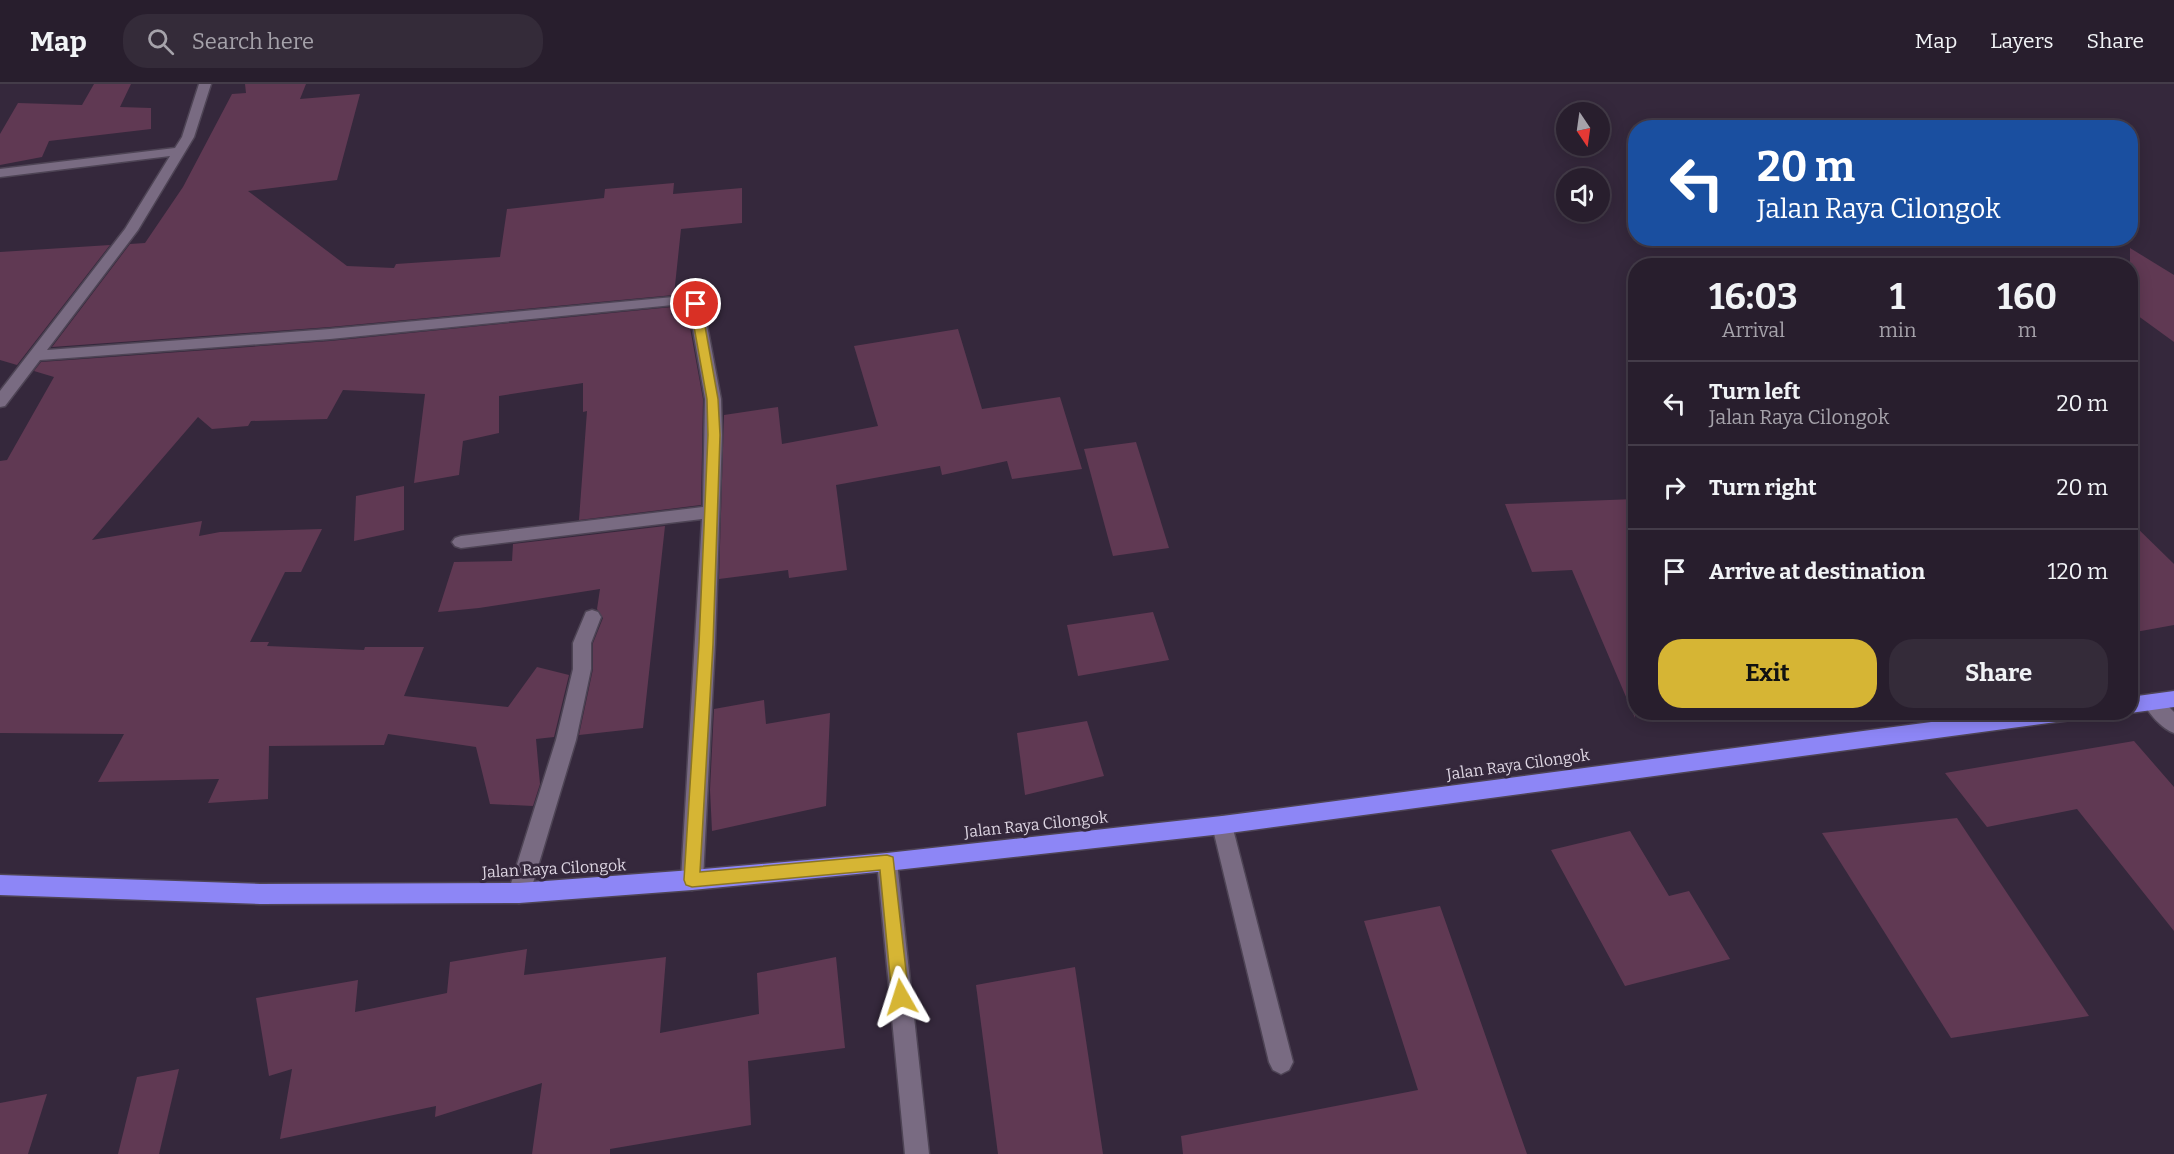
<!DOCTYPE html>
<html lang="en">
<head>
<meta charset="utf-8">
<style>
	:root { --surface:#281e2d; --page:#342b39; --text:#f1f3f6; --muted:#a5a2aa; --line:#443c49; --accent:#d6b534 }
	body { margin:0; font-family:Bitter,serif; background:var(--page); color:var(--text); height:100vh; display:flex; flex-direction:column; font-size:22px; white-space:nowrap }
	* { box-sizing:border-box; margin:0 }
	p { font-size:20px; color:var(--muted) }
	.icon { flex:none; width:33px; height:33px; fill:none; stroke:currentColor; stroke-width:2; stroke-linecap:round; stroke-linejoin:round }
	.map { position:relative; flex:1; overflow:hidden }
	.side { position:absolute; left:1628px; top:174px; width:510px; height:462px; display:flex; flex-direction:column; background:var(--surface); border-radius:24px; box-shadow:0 3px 15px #0003,0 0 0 2px var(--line) }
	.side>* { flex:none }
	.top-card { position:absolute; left:1628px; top:36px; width:510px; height:126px; border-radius:24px; box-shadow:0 3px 15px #0003,0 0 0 2px var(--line); background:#1a4fa0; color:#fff; overflow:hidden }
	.needle { width:39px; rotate:167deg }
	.tools { position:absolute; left:1556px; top:18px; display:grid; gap:12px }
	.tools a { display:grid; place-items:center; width:54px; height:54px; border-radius:50%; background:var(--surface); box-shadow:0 3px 15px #0003,0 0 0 2px var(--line); font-size:30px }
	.pin { position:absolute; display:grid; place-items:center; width:51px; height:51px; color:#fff; margin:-26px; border:3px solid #fff; border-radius:50%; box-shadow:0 2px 6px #0007 }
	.me { position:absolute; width:66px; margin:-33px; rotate:354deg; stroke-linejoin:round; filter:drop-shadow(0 0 4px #0008) }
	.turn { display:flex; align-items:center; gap:21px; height:126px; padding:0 30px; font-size:27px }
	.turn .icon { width:78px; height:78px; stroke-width:2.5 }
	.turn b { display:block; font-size:42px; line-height:51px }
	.eta { display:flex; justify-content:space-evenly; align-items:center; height:102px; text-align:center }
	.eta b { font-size:36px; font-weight:700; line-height:42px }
	.button { display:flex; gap:12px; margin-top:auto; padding:12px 30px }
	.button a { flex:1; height:69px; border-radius:24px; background:var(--accent); color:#111; font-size:24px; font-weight:700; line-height:69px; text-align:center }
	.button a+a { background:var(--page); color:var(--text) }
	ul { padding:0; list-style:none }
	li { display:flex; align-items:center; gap:18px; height:84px; padding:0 30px; border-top:2px solid var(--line) }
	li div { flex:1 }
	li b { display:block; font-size:22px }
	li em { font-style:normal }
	header { display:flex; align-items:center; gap:36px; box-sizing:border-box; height:84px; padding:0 30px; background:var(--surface); border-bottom:2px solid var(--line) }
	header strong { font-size:28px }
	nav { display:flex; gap:33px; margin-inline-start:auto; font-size:21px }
	.search { width:420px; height:54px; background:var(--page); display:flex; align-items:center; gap:15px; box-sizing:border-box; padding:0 21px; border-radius:24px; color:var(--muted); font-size:22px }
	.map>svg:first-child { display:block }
	.building { fill:#603953 }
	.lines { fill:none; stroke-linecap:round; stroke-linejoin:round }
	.minor-casing { stroke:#4e4455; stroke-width:3 }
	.highway-casing { stroke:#4e4455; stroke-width:3 }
	.minor { fill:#796b82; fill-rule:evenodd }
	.highway { fill:#8d86f6; fill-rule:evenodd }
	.route { fill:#d6b534; stroke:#8b7622; stroke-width:1.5 }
	.labels { text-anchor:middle; stroke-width:6; stroke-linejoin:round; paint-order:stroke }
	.street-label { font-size:16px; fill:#ddd5e2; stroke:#35283c }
</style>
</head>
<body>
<header>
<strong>Map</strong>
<div class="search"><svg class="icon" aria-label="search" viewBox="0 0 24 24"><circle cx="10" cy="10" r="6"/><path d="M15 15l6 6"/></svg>Search here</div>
<nav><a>Map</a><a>Layers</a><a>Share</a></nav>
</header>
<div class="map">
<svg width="2174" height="1070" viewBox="0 0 2174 1070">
	<rect width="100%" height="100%" fill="#35283c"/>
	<g class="building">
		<path d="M94,0H131L120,23L151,24V45L49,57L42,73L0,81V50L18,19L82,21Z"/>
		<path d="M245,0H306L300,15L360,10L337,96L248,107L347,182L394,184L396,180L500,173L507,125L604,114L605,105L674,99L673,110L742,104V139L681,145L674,211L330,243L52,263L130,160L145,159L183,103L232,10L246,9Z"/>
		<path d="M110,161L17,281L0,276V168Z"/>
		<path d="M2130,164L2174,191V258L2130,226Z"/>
		<path d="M672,223L671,231L687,227L703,315L701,421L579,436L587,327L583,328V299L499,312V349L463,357L459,391L414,399L425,310L343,306L327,335L251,337L248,342L212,345L198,333L92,456L202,437L199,452L220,448L322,445L301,488H285L250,558H269L267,562L364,566L365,563H424L404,612L508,623L537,583L569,591L554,653L536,655L540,700L533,722L490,720L476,663L388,650L384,661L269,662L268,715L208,719L219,695L98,698L124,650L0,649V377L7,376L54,293L34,287L41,278L330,257Z"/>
		<path d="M958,245L982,325L1060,313L1082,385L1012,395L1007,377L942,391L940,382L836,401L847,486L789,494L788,486L719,495L724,331L778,323L782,360L878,342L854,262Z"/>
		<path d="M1136,358L1169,464L1113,472L1084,365Z"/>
		<path d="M404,402V446L354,457L356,412Z"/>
		<path d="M1635,415V634L1572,486L1532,488L1505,420Z"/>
		<path d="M2130,437L2174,480V541L2130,549Z"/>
		<path d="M665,442L643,644L579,651L593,585V559L603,534L597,525L600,505L479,524L438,528L454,478L512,477L513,460Z"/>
		<path d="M1153,528L1169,576L1078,592L1067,541Z"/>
		<path d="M764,616L766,640L830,629L826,722L712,747L710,706L714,625Z"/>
		<path d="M1087,637L1104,692L1025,711L1017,649Z"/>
		<path d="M2134,657L2174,703V847L2077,725L1987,743L1945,689Z"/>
		<path d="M1957,734L2089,932L1951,954L1822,749Z"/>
		<path d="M1630,747L1669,812L1689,807L1730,875L1625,902L1551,766Z"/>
		<path d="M1440,822L1527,1070H1183L1181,1052L1418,1006L1364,837Z"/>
		<path d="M527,865L524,891L666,873L660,949L759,930L757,889L836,873L845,964L748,977L751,1041L610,1065V1070H532L542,999L435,1033L436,1022L280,1055L292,985L269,992L256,914L358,896L355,928L447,909L450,878Z"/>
		<path d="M1075,883L1103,1070H998L976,901Z"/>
		<path d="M179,985L159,1070H118L137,993Z"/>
		<path d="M47,1010L28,1070H0V1019Z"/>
	</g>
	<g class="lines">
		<g class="minor-casing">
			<g id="minor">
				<path d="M199,0H211L194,53L138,146L47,266L330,245L684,212L703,220L721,315L722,351L715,560L703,796L699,803L692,806L685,803L681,796L702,435L461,464L455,462L452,458L455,454L461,452L703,423L705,315L689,223L683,220L330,255L40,276L5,322L0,323V307L125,145L170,72L0,93V85L175,64L182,53Z"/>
				<path d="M592,526L598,528L601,533L591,559V585L576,656L530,809L527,816L519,819L511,816L508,809L556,656L573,585V559L586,528Z"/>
				<path d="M2152,610L2159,613L2174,628V649C2162,645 2148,629 2143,618L2145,613Z"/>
				<path d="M1222,732L1229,735L1232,741L1293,978L1289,986L1281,990L1273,986L1269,978L1212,741L1215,735Z"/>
				<path d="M887,769L894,771L897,778L929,1070H905L877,778L880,771Z"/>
			</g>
		</g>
		<g class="highway-casing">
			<g id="highway">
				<path d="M2174,607V623L2130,629L2129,628L2130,613Z"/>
				<path d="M2007,628H2080L2078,634L2071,636L1222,750L887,787L692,806L519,819L260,820L0,811V791L260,800L519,799L692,786L887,769L1222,732Z"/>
			</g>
		</g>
		<use href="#minor" class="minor"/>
		<use href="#highway" class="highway"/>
	</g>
	<path class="route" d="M696,217L701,220L718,315L720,351L713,560L700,788L887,771L893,773L909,913L907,918L901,921L895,918L892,913L880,786L692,803L686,801L684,796L699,560L708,351L707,315L690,220Z"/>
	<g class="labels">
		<g class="street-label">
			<text transform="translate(1518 680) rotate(-8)" y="6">Jalan Raya Cilongok</text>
			<text transform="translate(1036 740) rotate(-6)" y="6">Jalan Raya Cilongok</text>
			<text transform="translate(554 784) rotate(-3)" y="6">Jalan Raya Cilongok</text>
		</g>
	</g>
</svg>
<div class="tools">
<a><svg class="needle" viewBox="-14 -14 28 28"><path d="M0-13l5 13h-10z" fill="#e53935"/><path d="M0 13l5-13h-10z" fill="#a5a2aa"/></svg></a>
<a><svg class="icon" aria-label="sound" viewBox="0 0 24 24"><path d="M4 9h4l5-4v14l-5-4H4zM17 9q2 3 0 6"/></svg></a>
</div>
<div class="pin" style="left:696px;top:220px;background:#d93025"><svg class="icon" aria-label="arrive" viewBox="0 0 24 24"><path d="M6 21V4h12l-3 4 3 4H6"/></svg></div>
<svg class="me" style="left:901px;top:913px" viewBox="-20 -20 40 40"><path d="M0-17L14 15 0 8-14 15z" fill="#d6b534" stroke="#fff" stroke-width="4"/></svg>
<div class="top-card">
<div class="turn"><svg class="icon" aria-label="left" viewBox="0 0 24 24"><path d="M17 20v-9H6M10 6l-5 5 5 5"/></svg><div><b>20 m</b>Jalan Raya Cilongok</div></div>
</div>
<section class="side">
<div class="eta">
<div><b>16:03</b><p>Arrival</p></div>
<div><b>1</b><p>min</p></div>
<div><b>160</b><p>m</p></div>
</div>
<ul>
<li><svg class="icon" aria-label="left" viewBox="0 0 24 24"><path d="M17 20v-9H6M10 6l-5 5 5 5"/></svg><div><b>Turn left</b><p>Jalan Raya Cilongok</p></div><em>20 m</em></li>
<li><svg class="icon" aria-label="right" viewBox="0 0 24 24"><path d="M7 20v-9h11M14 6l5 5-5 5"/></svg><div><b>Turn right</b></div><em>20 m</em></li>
<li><svg class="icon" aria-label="arrive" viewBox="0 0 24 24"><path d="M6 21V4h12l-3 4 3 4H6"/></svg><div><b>Arrive at destination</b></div><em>120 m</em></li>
</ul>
<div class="button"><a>Exit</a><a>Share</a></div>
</section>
</div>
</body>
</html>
